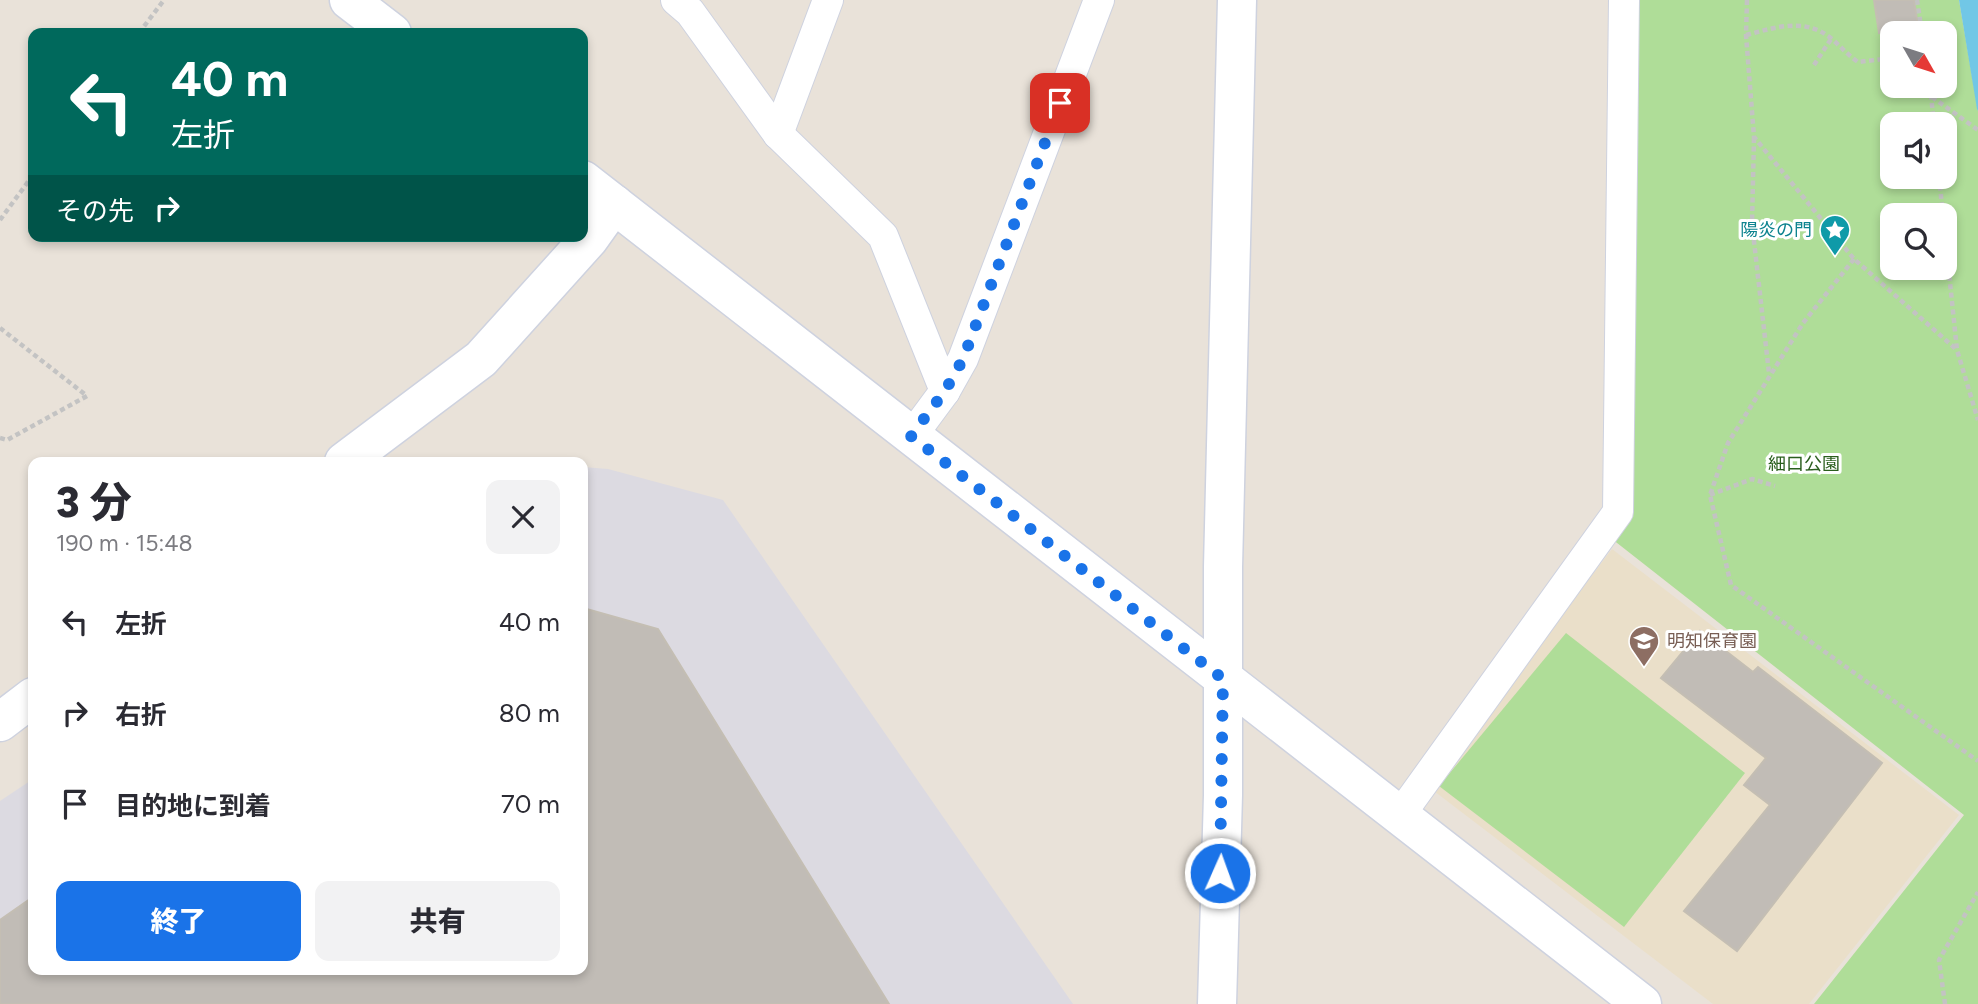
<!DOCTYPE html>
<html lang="ja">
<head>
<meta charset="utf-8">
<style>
	:root { --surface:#fff; --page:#f2f2f3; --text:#2b2b33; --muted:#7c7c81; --accent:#1a73e8 }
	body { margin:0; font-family:Figtree,"Noto Sans JP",sans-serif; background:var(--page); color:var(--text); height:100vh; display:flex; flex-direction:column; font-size:26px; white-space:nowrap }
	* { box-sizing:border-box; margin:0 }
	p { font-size:23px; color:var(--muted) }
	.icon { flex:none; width:38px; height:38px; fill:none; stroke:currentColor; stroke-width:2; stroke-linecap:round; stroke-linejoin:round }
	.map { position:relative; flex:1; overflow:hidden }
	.sheet { position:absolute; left:28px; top:457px; width:560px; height:518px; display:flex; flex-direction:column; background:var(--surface); border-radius:14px; box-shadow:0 4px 10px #0003 }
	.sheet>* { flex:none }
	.guide { position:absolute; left:28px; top:28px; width:560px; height:214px; border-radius:14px; box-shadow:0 4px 10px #0003; background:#00695c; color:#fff; overflow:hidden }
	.needle { width:46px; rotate:129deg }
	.fabs { position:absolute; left:1880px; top:21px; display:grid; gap:14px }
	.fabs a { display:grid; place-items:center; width:77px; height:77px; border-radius:14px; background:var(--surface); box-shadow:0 4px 10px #0003; font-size:35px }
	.pin { position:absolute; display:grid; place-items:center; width:60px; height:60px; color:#fff; margin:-30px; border-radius:14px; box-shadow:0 4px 10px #0006 }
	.me { position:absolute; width:77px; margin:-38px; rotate:2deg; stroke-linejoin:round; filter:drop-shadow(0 0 5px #0008) }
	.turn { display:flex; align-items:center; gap:24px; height:147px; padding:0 28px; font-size:32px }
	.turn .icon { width:91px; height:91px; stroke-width:2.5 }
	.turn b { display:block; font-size:49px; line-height:60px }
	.then { display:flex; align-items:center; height:66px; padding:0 28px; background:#0003; gap:14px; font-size:26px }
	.round { display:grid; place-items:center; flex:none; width:74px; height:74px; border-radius:14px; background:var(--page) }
	.headline { display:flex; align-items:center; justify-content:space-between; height:119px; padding:0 28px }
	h1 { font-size:42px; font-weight:800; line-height:52px }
	.action { display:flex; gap:14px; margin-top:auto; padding:14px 28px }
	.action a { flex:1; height:80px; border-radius:14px; background:var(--accent); color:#fff; font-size:28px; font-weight:800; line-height:80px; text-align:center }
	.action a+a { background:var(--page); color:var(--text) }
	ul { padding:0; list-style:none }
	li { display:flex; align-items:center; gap:21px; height:91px; padding:0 28px }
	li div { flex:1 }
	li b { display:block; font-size:26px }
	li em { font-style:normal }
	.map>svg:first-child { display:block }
	.industrial { fill:#dcdae1 }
	.education { fill:#eadfc9 }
	.green { fill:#afdd98; fill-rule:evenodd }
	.water { fill:#71c7e6 }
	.building { fill:#c1bcb6; stroke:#c4beb3; stroke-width:2 }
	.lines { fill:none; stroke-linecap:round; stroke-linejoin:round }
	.street-casing { stroke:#ced2df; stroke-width:32 }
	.secondary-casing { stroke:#ced2df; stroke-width:41 }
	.path { stroke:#c3c3c3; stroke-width:4.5; stroke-dasharray:5 3.5; stroke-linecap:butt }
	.street { stroke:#fff; stroke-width:30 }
	.secondary { stroke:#fff; stroke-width:38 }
	.route { stroke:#1a73e8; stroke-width:12; stroke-dasharray:0 21.6 }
	.labels { text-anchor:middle; stroke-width:6; stroke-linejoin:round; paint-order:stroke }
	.culture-label { font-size:18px; fill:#0d838f; stroke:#fff; text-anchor:end }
	.park-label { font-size:18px; fill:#2a5e1d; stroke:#fff }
	.education-label { font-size:18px; fill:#785e54; stroke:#fff; text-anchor:start }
</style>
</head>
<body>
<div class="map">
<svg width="1978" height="1004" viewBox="0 0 1978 1004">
	<rect width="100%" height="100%" fill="#e9e2d9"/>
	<path class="industrial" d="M583,467L608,469L723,500L1073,1004H0V801L33,779V970H583Z"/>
	<path class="education" d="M1612,549L1959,815L1809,1004H1713L1430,788Z"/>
	<g class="green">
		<path d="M1639,0H1959L1978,111V1004H1814L1964,815L1612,539L1635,215ZM1892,33H1944V86H1892ZM1892,124H1944V177H1892ZM1892,215H1944V268H1892Z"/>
		<path d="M1566,633L1745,773L1624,927L1439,786Z"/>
	</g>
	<path class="water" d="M1959,0H1978V111L1977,109Z"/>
	<g class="building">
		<path d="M1874,0H1914L1918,26L1879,33Z"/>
		<path d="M583,608L658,629L889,1004H0V920L33,897V970H583Z"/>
		<path d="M1700,631L1753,672L1758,667L1882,763L1737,951L1684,911L1770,805L1744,785L1766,758L1661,678Z"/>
	</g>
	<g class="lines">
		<g class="street-casing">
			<g id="street">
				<path d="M676,0L690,12L778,134L883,236L945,391"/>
				<path d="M778,134L828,0"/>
				<path d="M911,437L945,391L963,359L1099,0"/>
				<path d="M1400,815L1618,512L1624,0"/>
			</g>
		</g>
		<g class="secondary-casing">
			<g id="secondary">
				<path d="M349,0L392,33"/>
				<path d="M583,180L1642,1004"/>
				<path d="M344,462L481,359L589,239L614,204"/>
				<path d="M0,722L33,697"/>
				<path d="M1217,1004L1223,795V567L1237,0"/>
			</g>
		</g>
		<g class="path">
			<path d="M1747,0L1746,35L1754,137L1854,259L1957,350"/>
			<path d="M1917,0L1922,33"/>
			<path d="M139,33L164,0"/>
			<path d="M1746,35C1777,27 1805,17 1832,39C1841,47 1848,55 1858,62L1892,58"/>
			<path d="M1814,65L1831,39"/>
			<path d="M1930,86L1934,124"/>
			<path d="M1932,97L1978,130"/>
			<path d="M1754,138L1752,224L1769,373"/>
			<path d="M1939,177L1943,215"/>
			<path d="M0,220L33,175"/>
			<path d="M1944,225L1957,350L1978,420"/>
			<path d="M1854,259L1803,323L1728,443L1710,495L1731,585L1978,761"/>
			<path d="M0,328L87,396L7,440L0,438"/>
			<path d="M1710,495L1752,479L1775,486"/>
			<path d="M1945,1004L1939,960L1978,892"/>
		</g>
		<use href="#street" class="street"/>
		<use href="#secondary" class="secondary"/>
	</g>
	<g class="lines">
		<path class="route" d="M1060,103L963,359L945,391L911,436L1223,679L1220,873"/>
	</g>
	<defs>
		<g id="sight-pin" transform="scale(1.575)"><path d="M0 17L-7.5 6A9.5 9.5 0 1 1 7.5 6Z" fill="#0f9aa8" stroke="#fff"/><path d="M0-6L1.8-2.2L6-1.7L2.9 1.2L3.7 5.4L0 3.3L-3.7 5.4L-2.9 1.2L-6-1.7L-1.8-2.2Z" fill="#fff"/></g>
		<g id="school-pin" transform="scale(1.575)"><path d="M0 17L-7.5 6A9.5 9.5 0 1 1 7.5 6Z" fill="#8d6e63" stroke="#fff"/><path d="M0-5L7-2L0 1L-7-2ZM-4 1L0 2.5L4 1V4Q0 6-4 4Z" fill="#fff"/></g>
	</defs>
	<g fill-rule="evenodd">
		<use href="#sight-pin" x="1835" y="230"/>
		<use href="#school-pin" x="1644" y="641"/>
	</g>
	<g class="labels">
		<g class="culture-label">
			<text x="1812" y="236">陽炎の門</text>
		</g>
		<g class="park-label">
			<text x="1804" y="470">細口公園</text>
		</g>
		<g class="education-label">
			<text x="1667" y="647">明知保育園</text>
		</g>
	</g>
</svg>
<div class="fabs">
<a><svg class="needle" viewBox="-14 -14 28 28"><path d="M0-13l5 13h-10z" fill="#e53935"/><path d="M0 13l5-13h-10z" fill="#7c7c81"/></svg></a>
<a><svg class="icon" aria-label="sound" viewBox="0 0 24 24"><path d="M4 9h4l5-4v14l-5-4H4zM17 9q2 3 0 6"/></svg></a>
<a><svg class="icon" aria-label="search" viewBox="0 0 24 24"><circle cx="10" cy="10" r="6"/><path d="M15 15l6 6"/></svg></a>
</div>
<div class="pin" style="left:1060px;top:103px;background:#d93025"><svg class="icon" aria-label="arrive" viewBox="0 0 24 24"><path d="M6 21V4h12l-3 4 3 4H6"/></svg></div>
<svg class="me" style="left:1220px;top:873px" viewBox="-20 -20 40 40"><circle r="17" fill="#1a73e8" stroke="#fff" stroke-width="3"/><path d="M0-11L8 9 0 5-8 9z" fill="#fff"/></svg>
<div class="guide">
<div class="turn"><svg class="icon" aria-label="left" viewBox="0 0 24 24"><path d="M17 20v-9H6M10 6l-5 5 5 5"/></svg><div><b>40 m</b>左折</div></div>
<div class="then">その先<svg class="icon" aria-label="right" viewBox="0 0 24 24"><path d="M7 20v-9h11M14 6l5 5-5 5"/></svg></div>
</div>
<section class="sheet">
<div class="headline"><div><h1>3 分</h1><p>190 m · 15:48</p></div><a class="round"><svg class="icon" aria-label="close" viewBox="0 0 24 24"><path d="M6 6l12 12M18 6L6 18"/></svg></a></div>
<ul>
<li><svg class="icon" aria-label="left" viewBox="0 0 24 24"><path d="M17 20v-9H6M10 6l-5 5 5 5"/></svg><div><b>左折</b></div><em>40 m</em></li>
<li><svg class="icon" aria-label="right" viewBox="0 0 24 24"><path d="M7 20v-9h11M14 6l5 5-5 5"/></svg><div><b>右折</b></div><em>80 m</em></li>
<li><svg class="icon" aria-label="arrive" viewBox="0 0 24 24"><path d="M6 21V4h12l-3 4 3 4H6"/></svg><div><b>目的地に到着</b></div><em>70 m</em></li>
</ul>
<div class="action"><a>終了</a><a>共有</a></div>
</section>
</div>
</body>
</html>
